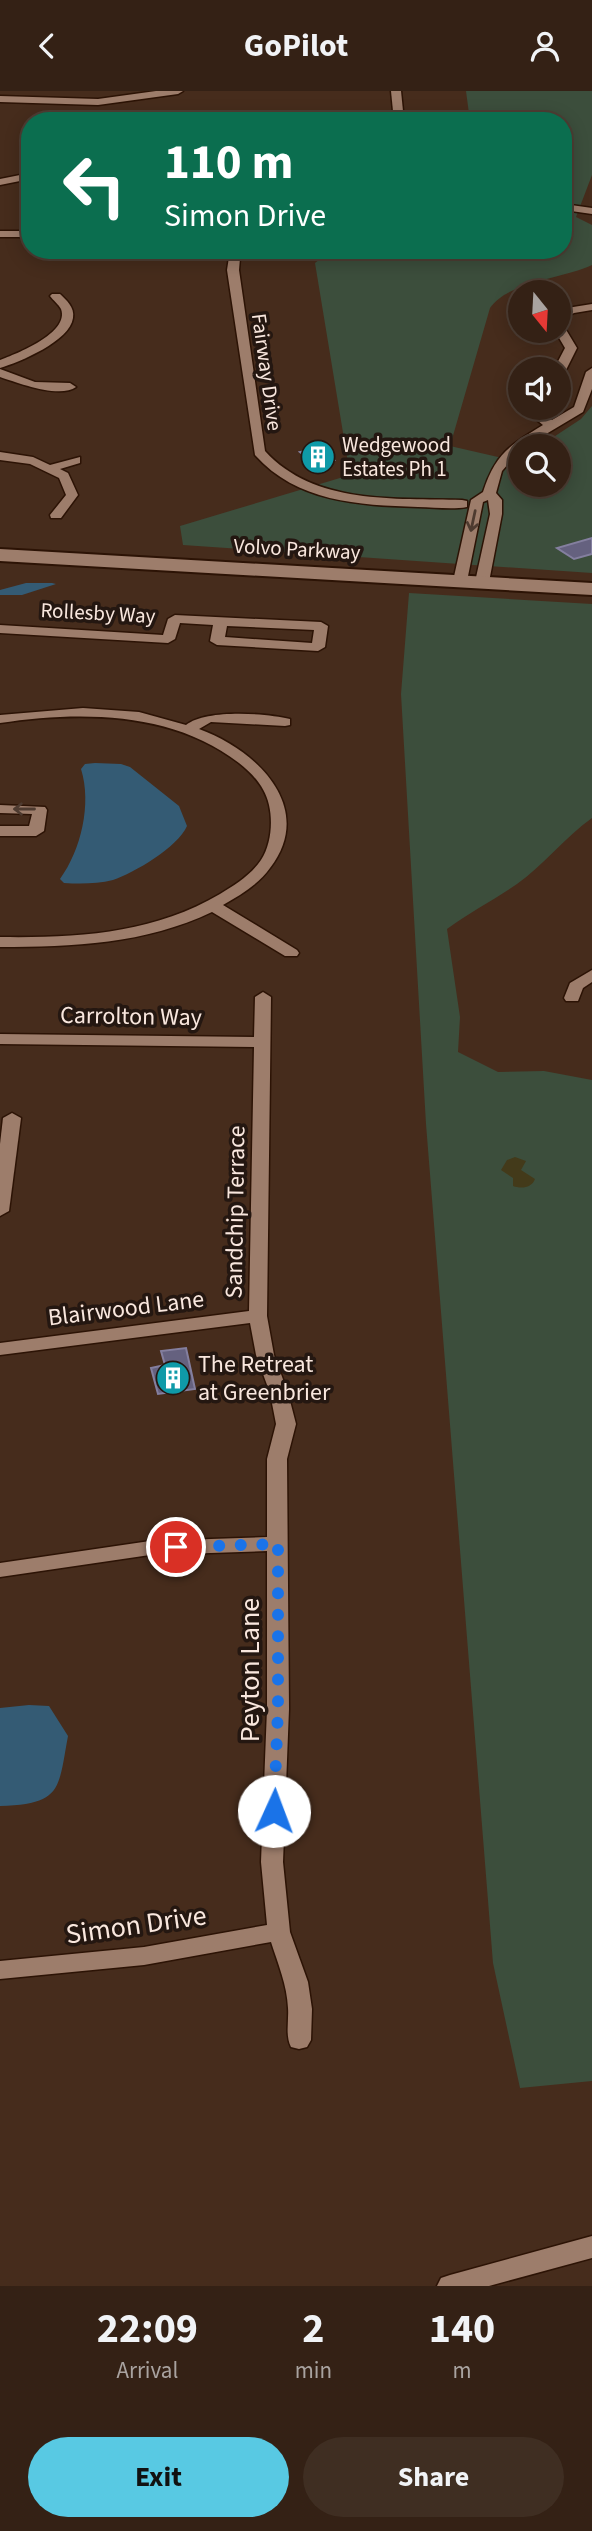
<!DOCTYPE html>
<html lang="en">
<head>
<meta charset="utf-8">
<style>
	:root { --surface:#342115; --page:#3f2e22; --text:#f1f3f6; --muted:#a9a3a0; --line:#4e3e34; --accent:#58c9e3 }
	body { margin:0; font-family:"Source Sans 3",sans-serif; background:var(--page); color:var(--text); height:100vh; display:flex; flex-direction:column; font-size:26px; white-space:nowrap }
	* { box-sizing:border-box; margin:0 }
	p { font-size:23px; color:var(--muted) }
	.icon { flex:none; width:38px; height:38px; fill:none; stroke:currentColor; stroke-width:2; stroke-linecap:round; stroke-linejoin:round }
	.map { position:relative; height:2195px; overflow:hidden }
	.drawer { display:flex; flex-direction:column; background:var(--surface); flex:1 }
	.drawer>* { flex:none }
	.banner { position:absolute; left:21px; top:21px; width:551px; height:147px; border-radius:28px; box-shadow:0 4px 18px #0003,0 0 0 2px var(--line); background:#0b6e4f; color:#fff; overflow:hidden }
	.needle { width:46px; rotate:162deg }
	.fabs { position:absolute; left:508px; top:189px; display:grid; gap:14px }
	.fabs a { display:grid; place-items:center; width:63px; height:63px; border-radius:50%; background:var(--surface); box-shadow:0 4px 18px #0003,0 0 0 2px var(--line); font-size:35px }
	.pin { position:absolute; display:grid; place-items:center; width:60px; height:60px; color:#fff; margin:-30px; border:4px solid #fff; border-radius:50%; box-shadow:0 2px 7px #0007 }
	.me { position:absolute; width:77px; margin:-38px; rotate:2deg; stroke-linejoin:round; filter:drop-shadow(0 0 5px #0008) }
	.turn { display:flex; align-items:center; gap:24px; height:147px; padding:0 28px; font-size:32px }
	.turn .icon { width:91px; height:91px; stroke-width:2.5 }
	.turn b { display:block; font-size:49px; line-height:60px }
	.eta { display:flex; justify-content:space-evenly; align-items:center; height:119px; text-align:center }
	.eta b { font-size:42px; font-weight:700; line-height:49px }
	.button { display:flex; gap:14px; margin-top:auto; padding:14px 28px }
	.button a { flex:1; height:80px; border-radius:42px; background:var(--accent); color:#111; font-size:28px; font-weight:700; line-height:80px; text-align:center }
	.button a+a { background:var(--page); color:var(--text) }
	header { display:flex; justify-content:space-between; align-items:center; height:91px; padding:0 28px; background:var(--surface); font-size:32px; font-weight:700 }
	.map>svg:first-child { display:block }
	.green { fill:#3c4e3c }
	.sand { fill:#433a1a }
	.water { fill:#345b74 }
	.building { fill:#65617f; stroke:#847f9f; stroke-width:2 }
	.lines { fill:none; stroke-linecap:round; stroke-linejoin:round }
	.minor-casing { stroke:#2c1305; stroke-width:3 }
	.secondary-casing { stroke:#2c1305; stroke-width:4 }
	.minor { fill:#9d7d6b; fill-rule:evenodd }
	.secondary { fill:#9d7d6b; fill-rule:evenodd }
	.oneway { stroke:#4e3b30 }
	.route { stroke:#1a73e8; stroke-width:12; stroke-dasharray:0 21.6 }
	.labels { text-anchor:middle; stroke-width:7; stroke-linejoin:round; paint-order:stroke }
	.far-street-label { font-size:21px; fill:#f9e7de; stroke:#241711 }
	.far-poi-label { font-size:21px; fill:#f9e7de; stroke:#241711; text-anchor:start }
	.street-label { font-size:24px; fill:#f9e7de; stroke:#241711 }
	.poi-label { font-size:24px; fill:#f9e7de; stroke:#241711; text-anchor:start }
	.near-street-label { font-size:28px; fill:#f9e7de; stroke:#241711 }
</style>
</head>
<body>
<header><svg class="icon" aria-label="back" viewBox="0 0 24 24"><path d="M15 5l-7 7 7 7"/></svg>GoPilot<svg class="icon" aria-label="person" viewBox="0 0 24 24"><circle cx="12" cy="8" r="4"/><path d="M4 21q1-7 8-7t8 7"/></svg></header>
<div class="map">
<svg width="592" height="2195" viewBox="0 0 592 2195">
	<rect width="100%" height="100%" fill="#462c1c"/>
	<g class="green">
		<path d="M466,0H592V84L576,126L592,134V174C562,188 509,190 490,217L450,355L520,371V394H558V355H540L581,328L592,315V482L183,454L180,435L350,384L315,172L330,160L564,159V30H470Z"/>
		<path d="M409,502L592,513V727C565,746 544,774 517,793C494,809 470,821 447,838L460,926L458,961L498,981L544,980L592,989V1990L520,1997L493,1872L426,1033L401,603Z"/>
	</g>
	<path class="sand" d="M515,1066L526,1070L521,1079L535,1088C532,1097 521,1098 513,1095V1087L501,1079L507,1069Z"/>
	<g class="water">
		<path d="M26,492H52L56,493L22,504H0V499Z"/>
		<path d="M95,672L121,673L130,676L179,715L187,735C178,756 134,782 113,789C97,793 80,793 64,792L60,788C81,759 92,713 81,678L85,673Z"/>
		<path d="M29,1614L49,1615L68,1645C58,1699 62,1713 0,1715V1617Z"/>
	</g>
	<g class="building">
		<path d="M319,357L334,369L316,374L300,361Z"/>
		<path d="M592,447V463L574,468L557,457Z"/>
		<path d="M186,1257L195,1298L158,1303L151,1277L165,1274L161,1260Z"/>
	</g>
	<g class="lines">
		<g class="minor-casing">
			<g id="minor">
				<path d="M156,0H183L178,3L98,14L0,11V5L98,8Z"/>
				<path d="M391,0H401L404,30H394Z"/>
				<path d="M30,82V88L0,94V88Z"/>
				<path d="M564,113L592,117V123L564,119Z"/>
				<rect x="0" y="140" width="30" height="6"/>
				<path d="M235,159H246L240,167L239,179L265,360C314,414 395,407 462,409L467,410V416C451,419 434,416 418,416C358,414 297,411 255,364L227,179L229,166Z"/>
				<path d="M52,203H60C66,209 75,216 73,227C70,250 20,271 0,277V269C16,263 70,242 61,218C59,214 53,209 50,205Z"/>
				<path d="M592,213V219L574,222L558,230V222L567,217Z"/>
				<path d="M558,231L562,232L577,257L564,283L558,286V278H554L565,257L555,240H558Z"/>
				<path d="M592,277V298L583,321L526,355H520V359L502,380L496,402L502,409V423L489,491L482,495L475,491L490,423L488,409L483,411L467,490L465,493H455L453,490L471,409L483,401C495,363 510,354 543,334L522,317H535L552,329L574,316L586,281Z"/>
				<path d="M0,278L35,291L70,292L76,296C60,308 18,292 0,286Z"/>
				<path d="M0,361L33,366L50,374L80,366V372L60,378L68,382L78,404L61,427H51L50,424L66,404L59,387L30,373L0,369Z"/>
				<path d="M175,524L321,531L328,535L325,556L318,560L217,554L210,550L213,534L180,532L175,548L168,552L0,542V534L163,544L168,528ZM227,535L314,539L312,552L225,546Z"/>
				<path d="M83,617L139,621L186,634C206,618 265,622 290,628V634L285,635L211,631L199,638C255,658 317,716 270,777C258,794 240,804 223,814L297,859L299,862L297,865H285L212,821C145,853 73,856 0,856V846C77,847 152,843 220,803C235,794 251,784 261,769C271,754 273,731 269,714C265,696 253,683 239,672C172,620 80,620 0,632V624Z"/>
				<path d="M0,714L45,716L47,719L44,740L36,745H0V735H29L32,723L0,722Z"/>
				<path d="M592,879V891L583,897L578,910H566L564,907L570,892Z"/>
				<path d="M263,901L271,906L267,1225L274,1264L288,1302L296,1333L287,1368L289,1618L283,1771L290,1841L308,1891L312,1918L311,1949L307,1956L299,1958L291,1956C285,1944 289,1930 288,1917C287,1894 278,1873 271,1851L144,1874L0,1888V1870L144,1856L267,1834L261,1771L267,1618V1460L150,1464L0,1486V1472L150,1450L267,1446V1368L276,1333L270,1302L256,1264L250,1232L0,1264V1252L249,1220L254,956L0,953V943L254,946L255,906Z"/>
				<path d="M12,1022L21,1027L9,1120L0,1125V1053L3,1027Z"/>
				<path d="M592,2145V2167L489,2195H437L441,2187L450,2184Z"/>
			</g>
		</g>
		<g class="secondary-casing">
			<path id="secondary" d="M0,458L592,492V504L0,470Z"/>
		</g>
		<use href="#minor" class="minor"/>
		<use href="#secondary" class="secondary"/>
	</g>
	<defs><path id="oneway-shaft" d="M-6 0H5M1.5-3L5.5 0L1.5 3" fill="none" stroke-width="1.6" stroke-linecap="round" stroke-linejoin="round" transform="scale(1.75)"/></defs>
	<g class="oneway">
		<use href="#oneway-shaft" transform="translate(473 430) rotate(102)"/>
		<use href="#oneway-shaft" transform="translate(24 718) rotate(-180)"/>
	</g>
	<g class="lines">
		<path class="route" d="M176,1456L278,1453V1618L274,1720"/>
	</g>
	<defs>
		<g id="building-disc" transform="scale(1.75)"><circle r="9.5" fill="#0f9aa8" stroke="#241711"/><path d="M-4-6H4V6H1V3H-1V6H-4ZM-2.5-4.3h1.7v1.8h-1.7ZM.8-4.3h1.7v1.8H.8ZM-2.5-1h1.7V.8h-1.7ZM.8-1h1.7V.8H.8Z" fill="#fff"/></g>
	</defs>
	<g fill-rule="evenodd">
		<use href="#building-disc" x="318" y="366"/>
		<use href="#building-disc" x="173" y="1287"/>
	</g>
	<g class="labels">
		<g class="far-street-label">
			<text transform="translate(267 281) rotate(82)" y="7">Fairway Drive</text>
			<text transform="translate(297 458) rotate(3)" y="7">Volvo Parkway</text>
			<text transform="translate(98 522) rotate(3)" y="7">Rollesby Way</text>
		</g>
		<g class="far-poi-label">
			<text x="342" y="361">Wedgewood<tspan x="342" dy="24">Estates Ph 1</tspan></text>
		</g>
		<g class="street-label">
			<text transform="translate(131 925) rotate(1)" y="8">Carrolton Way</text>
			<text transform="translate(235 1121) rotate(-89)" y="8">Sandchip Terrace</text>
			<text transform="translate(126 1217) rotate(-7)" y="8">Blairwood Lane</text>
		</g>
		<g class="poi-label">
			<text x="198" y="1281">The Retreat<tspan x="198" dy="28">at Greenbrier</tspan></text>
		</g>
		<g class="near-street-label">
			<text transform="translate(249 1579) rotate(-90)" y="10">Peyton Lane</text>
			<text transform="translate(136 1833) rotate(-8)" y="10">Simon Drive</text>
		</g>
	</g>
</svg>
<div class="fabs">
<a><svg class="needle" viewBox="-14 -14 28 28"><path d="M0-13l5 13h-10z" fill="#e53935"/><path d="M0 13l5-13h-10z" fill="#a9a3a0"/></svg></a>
<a><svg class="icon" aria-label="sound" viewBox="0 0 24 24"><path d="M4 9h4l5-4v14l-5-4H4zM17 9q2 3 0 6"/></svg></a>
<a><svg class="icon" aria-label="search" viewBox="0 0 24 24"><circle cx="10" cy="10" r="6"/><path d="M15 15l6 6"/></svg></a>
</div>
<div class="pin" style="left:176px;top:1456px;background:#d93025"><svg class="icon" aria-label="arrive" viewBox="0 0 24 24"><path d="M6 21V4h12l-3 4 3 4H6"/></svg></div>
<svg class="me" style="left:274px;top:1720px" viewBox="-20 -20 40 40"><circle r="19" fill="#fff"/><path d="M0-13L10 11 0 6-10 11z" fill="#1a73e8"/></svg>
<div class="banner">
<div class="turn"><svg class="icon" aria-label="left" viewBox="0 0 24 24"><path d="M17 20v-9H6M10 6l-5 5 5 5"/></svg><div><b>110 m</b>Simon Drive</div></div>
</div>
</div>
<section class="drawer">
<div class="eta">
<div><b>22:09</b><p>Arrival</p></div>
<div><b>2</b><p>min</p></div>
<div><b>140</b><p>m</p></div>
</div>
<div class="button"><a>Exit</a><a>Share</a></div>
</section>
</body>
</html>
